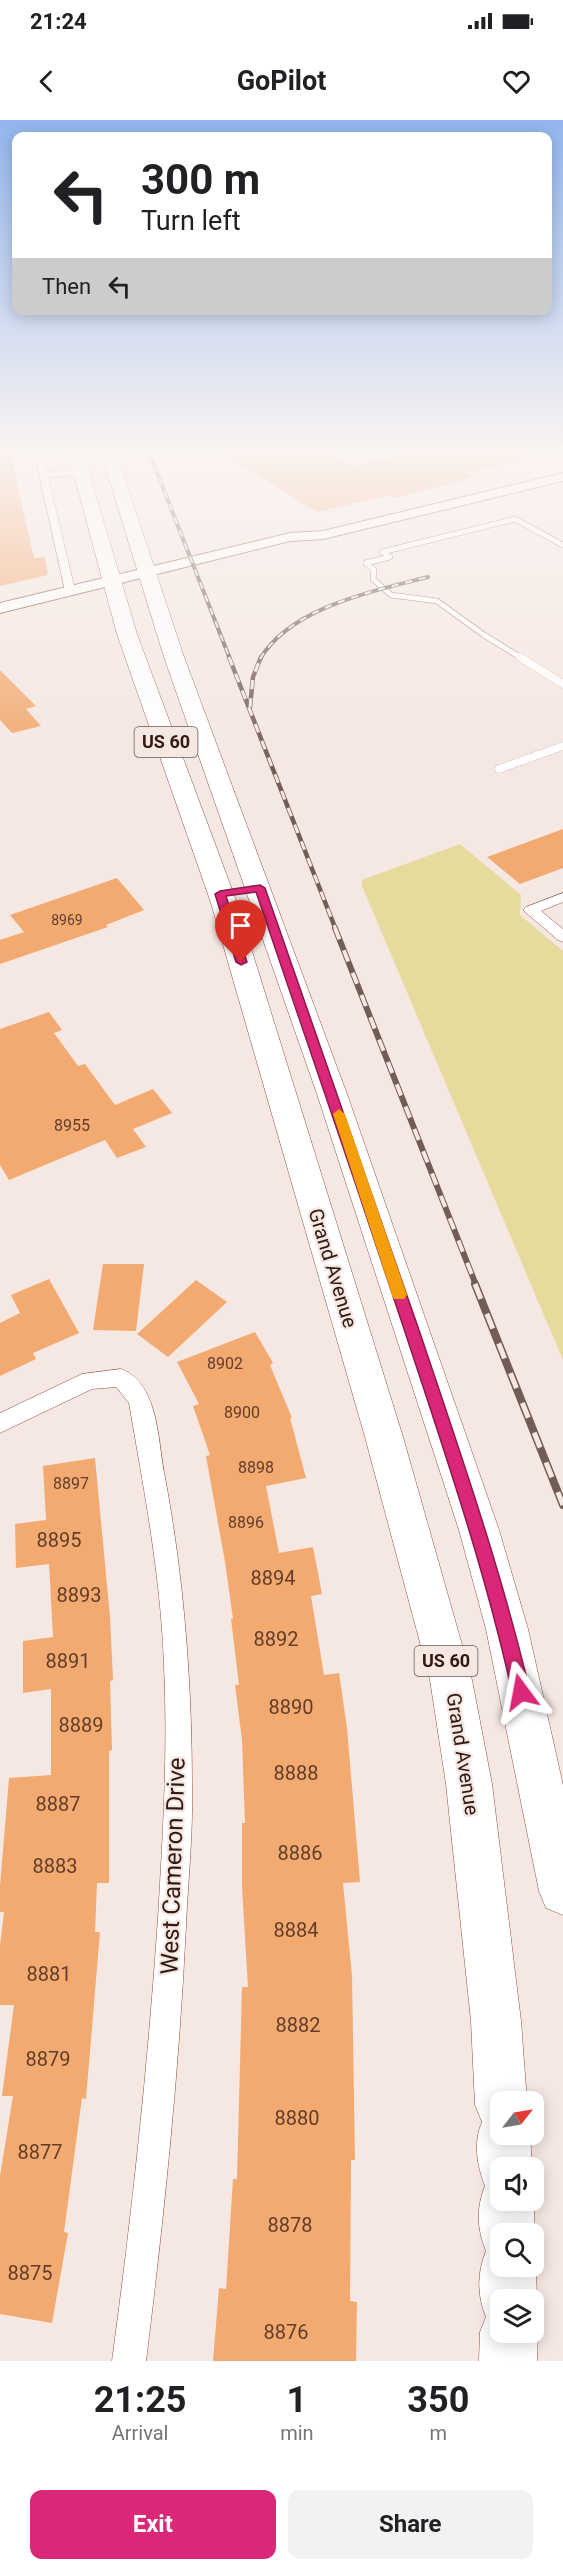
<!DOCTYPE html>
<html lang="en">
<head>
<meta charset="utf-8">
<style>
	:root { --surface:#fff; --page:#f2f2f2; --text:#202124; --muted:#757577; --accent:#db2777 }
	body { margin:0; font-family:Roboto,sans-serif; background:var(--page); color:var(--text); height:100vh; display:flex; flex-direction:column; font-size:22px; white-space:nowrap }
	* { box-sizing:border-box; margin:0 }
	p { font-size:20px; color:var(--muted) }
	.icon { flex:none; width:33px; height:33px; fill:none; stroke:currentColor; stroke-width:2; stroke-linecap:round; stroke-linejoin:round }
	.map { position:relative; height:2241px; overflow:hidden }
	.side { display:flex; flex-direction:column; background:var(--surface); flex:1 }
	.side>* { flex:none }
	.guide { position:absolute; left:12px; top:12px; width:540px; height:183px; border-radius:12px; box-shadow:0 3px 15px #0003; background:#fff; color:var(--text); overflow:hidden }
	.needle { width:39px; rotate:59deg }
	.tools { position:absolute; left:490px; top:1971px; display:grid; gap:12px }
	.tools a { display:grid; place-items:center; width:54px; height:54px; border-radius:12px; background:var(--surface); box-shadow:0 3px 15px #0003; font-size:30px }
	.pin { position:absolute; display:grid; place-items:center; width:51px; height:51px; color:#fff; margin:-62px -26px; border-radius:50% 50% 50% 0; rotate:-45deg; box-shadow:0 0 6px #0007 }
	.pin .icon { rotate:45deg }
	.me { position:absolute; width:66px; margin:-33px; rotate:347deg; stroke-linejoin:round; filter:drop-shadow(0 0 4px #0008) }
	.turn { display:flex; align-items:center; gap:21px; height:126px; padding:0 30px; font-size:27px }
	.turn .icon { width:78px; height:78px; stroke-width:2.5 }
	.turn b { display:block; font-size:42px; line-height:51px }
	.then { display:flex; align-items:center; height:57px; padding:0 30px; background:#0003; gap:12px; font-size:22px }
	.eta { display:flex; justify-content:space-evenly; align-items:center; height:102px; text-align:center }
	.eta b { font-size:36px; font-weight:700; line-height:42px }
	.primary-button { display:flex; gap:12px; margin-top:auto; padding:12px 30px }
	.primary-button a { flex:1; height:69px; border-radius:12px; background:var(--accent); color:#fff; font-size:24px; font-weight:700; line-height:69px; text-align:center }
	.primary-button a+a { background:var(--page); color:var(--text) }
	.status { display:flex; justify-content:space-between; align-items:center; height:42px; padding:0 30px; background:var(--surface); direction:ltr }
	.status svg { height:16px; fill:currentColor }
	header { display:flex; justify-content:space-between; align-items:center; height:78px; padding:0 30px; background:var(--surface); font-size:27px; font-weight:700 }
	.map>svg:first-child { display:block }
	.green { fill:#e6da9d }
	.building { fill:#f2aa71 }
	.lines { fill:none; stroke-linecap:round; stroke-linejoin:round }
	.lane-far1-casing { stroke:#8c523f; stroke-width:6 }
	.lane-casing { stroke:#8c523f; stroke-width:8 }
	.street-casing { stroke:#8c523f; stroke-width:1 }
	.secondary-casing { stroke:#8c523f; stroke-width:2 }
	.highway-casing { stroke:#8c523f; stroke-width:1 }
	.lane-far1 { stroke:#fff; stroke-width:5 }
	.lane { stroke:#fff; stroke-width:8 }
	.street { fill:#fff; fill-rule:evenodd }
	.secondary { fill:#fff; fill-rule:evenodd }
	.highway { fill:#fff; fill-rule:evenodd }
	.rail-far3-casing { stroke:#725d56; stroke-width:4 }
	.rail-far2-casing { stroke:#725d56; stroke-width:4.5 }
	.rail-far1-casing { stroke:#725d56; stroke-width:6 }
	.rail-casing { stroke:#725d56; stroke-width:8 }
	.rail-far3 { stroke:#f5e7e2; stroke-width:2; stroke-dasharray:7; stroke-linecap:butt }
	.rail-far2 { stroke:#f5e7e2; stroke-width:3; stroke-dasharray:9; stroke-linecap:butt }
	.rail-far1 { stroke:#f5e7e2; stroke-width:4; stroke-dasharray:12; stroke-linecap:butt }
	.rail { stroke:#f5e7e2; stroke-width:5; stroke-dasharray:16; stroke-linecap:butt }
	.route { fill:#db2777; stroke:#8e194d; stroke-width:1.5 }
	.slow { fill:#f59e0b }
	.labels { text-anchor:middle; stroke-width:4.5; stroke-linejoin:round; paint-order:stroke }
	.far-number-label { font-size:14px; fill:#623d29 }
	.number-label { font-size:16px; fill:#623d29 }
	.shield { fill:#f5e7e2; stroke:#6c5750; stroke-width:1.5 }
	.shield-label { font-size:18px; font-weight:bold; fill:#321911 }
	.street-label { font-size:20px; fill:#321911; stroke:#f5e7e2 }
	.near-number-label { font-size:20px; fill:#623d29 }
	.near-street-label { font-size:24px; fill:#321911; stroke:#f5e7e2 }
</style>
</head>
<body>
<div class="status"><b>21:24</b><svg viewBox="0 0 49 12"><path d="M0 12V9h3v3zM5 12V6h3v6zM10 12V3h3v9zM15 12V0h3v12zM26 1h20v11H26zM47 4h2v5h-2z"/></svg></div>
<header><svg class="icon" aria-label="back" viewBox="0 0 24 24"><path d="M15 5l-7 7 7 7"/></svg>GoPilot<svg class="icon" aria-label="heart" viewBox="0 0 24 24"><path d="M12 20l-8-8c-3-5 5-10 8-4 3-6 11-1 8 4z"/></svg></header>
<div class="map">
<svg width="563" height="2241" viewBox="0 0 563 2241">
	<rect width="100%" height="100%" fill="#f5e7e2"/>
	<path class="green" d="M460,724L521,775L520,795L563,831V1240L362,766V760Z"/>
	<g class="building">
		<path d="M0,332H10L34,438L45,437L48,455L0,466Z"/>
		<path d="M221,332H327L352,346L410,332H521L522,338L466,353L475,357L394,378L389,375L317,392Z"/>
		<path d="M0,550L36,586L26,589L41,606L12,613L0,600Z"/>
		<path d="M563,709V748L520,764L487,737Z"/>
		<path d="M117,758L144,790L106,805L108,807L0,844V820L24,812L10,795Z"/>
		<path d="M49,892L62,910L54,913L78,946L85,944L115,985L153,969L172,993L133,1009L146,1027L117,1038L105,1020L9,1060L0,1045V909Z"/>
		<path d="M103,1144H144L136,1211L93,1210Z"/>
		<path d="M49,1159L79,1213L33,1233L36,1239L0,1256V1203L20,1193L11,1175Z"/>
		<path d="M196,1160L227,1182L168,1237L137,1214Z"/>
		<path d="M255,1212L273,1243L270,1245L292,1298H290L306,1358L266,1366L279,1433L313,1427L322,1474L311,1476L324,1555L339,1553L347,1608L360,1762L343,1763L352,1856L355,2040H351L350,2181L357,2182L356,2241H213L219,2168L226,2169L233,2059H237L242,1867H248L242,1767V1703H245L242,1620L235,1565H239L231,1499H233L225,1442L206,1336L210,1335L193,1286L199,1284L177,1242Z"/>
		<path d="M95,1338L110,1497L113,1560L110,1561L112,1630L109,1631V1763H97L95,1812H100L86,1979L82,1978L64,2112L68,2113L52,2203L0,2194V2056L13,1976H2L14,1885H0V1826L4,1792H0V1766L9,1658L51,1655V1569L23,1573V1521L53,1517L49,1444L16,1448L15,1404L46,1400L43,1346Z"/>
	</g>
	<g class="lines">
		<g class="lane-far1-casing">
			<g id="lane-far1">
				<path d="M366,443L374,450L373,459L391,475L437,481L484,515L523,539"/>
				<path d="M366,443L390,437L382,432L515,399L563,425"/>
			</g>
		</g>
		<g class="lane-casing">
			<g id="lane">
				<path d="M520,537L563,564"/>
				<path d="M499,649L563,626"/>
			</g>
		</g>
		<g class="street-casing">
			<g id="street">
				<path d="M34,332H42L47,352L80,349L85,352L80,355L48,357L75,470L74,472L70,473L65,470Z"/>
				<path d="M563,773V782L541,791L563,809V822L558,820L523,790L526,787Z"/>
				<path d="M121,1249C158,1262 158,1320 164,1352C184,1457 192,1562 192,1669C193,1715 188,1761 186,1806C179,1952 164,2096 146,2241H112C132,2094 148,1946 158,1798C163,1714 168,1631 164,1546C161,1457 144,1370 129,1283L116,1267L92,1269L0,1313V1293L82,1254Z"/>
			</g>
		</g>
		<g class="secondary-casing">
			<path id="secondary" d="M563,353V361L323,419L290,421L0,493V483L290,413L323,411Z"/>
		</g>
		<g class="highway-casing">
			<g id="highway">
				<path d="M68,332H83L137,514L237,783L403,1317L472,1560L492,1664L521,1901L527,1982H501V2014H530L532,2048H501V2080H534V2116V2114H501V2146H534V2141L536,2146L537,2180L534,2186V2180H501V2212H534V2203L538,2212L537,2241H479L480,2212L486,2197C477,2175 477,2153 486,2131C477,2109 476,2088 485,2066C477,2045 473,2023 482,2002L475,1985L471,1901L446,1664L430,1560L365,1317L211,783L117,514Z"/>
				<path d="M101,332H116L184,537L347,974L499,1410L528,1509L563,1665V1795L546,1788L539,1771L486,1509L459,1410L317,974L164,537Z"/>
			</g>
		</g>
		<use href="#lane-far1" class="lane-far1"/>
		<use href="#lane" class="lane"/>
		<use href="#street" class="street"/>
		<use href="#secondary" class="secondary"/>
		<use href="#highway" class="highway"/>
		<g class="rail-far3-casing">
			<g id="rail-far3">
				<path d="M149,332L230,539"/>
				<path d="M260,539C291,487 374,471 428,457"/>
			</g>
		</g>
		<g class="rail-far2-casing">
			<g id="rail-far2">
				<path d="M229,537L336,810"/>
				<path d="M250,587L253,557L261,537"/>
			</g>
		</g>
		<g class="rail-far1-casing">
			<path id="rail-far1" d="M335,808L476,1165"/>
		</g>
		<g class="rail-casing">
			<path id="rail" d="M475,1164L563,1385"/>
		</g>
		<use href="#rail-far3" class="rail-far3"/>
		<use href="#rail-far2" class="rail-far2"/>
		<use href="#rail-far1" class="rail-far1"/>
		<use href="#rail" class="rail"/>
	</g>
	<linearGradient id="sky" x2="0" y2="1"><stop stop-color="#92b6ee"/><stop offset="0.51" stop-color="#faf4f2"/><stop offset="1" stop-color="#faf4f2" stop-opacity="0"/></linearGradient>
	<rect width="563" height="645" fill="url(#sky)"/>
	<path class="route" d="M260,765L265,768C317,916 369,1064 420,1213C460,1332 501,1449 530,1572L528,1578L521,1581L515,1578L512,1572C485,1450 445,1333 406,1215C357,1067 307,919 256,772L226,776L247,842L241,845L236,842L215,774L220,771Z"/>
	<path class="slow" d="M339,989L345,994L407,1175L404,1179H394L392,1175L333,994Z"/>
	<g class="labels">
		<g class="far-number-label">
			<text x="67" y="805">8969</text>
		</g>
		<g class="number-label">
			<text x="72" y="1011">8955</text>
			<text x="225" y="1249">8902</text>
			<text x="242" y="1298">8900</text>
			<text x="256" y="1353">8898</text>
			<text x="71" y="1369">8897</text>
			<text x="246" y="1408">8896</text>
		</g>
		<g class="shield">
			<rect x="134.5" y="607" width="63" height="30" rx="4.5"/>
			<rect x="414.5" y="1526" width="63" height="30" rx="4.5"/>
		</g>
		<g class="shield-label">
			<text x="166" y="628">US 60</text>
			<text x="446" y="1547">US 60</text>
		</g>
		<g class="street-label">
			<text transform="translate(333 1148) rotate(73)" y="7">Grand Avenue</text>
			<text transform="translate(463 1634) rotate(81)" y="7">Grand Avenue</text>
		</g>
		<g class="near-number-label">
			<text x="59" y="1427">8895</text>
			<text x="273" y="1465">8894</text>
			<text x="79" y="1482">8893</text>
			<text x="276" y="1526">8892</text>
			<text x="68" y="1548">8891</text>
			<text x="291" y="1594">8890</text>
			<text x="81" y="1612">8889</text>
			<text x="296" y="1660">8888</text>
			<text x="58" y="1691">8887</text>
			<text x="300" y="1740">8886</text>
			<text x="55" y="1753">8883</text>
			<text x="296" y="1817">8884</text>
			<text x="49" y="1861">8881</text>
			<text x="298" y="1912">8882</text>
			<text x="48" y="1946">8879</text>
			<text x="297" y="2005">8880</text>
			<text x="40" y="2039">8877</text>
			<text x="290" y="2112">8878</text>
			<text x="30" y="2160">8875</text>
			<text x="286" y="2219">8876</text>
		</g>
		<g class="near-street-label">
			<text transform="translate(173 1746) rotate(-88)" y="8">West Cameron Drive</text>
		</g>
	</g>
</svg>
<div class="tools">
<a><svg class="needle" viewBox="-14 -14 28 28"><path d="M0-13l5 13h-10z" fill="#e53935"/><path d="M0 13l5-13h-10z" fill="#757577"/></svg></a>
<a><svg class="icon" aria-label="sound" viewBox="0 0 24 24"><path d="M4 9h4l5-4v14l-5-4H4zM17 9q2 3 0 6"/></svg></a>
<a><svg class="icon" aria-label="search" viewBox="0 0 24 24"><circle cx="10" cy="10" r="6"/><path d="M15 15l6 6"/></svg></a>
<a><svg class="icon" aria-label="layers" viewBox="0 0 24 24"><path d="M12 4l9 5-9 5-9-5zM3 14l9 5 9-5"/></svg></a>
</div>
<div class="pin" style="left:241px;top:842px;background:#d93025"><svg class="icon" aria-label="arrive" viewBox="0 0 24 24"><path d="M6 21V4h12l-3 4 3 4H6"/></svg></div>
<svg class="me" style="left:521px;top:1572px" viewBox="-20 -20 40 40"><path d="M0-17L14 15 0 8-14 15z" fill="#db2777" stroke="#fff" stroke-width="4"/></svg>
<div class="guide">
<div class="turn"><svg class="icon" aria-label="left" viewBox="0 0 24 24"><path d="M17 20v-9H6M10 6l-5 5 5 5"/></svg><div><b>300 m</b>Turn left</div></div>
<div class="then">Then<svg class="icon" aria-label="left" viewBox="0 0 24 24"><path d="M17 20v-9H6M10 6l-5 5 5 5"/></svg></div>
</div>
</div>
<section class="side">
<div class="eta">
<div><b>21:25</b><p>Arrival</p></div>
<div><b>1</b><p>min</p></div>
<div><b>350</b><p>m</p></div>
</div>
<div class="primary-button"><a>Exit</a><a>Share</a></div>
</section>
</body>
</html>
